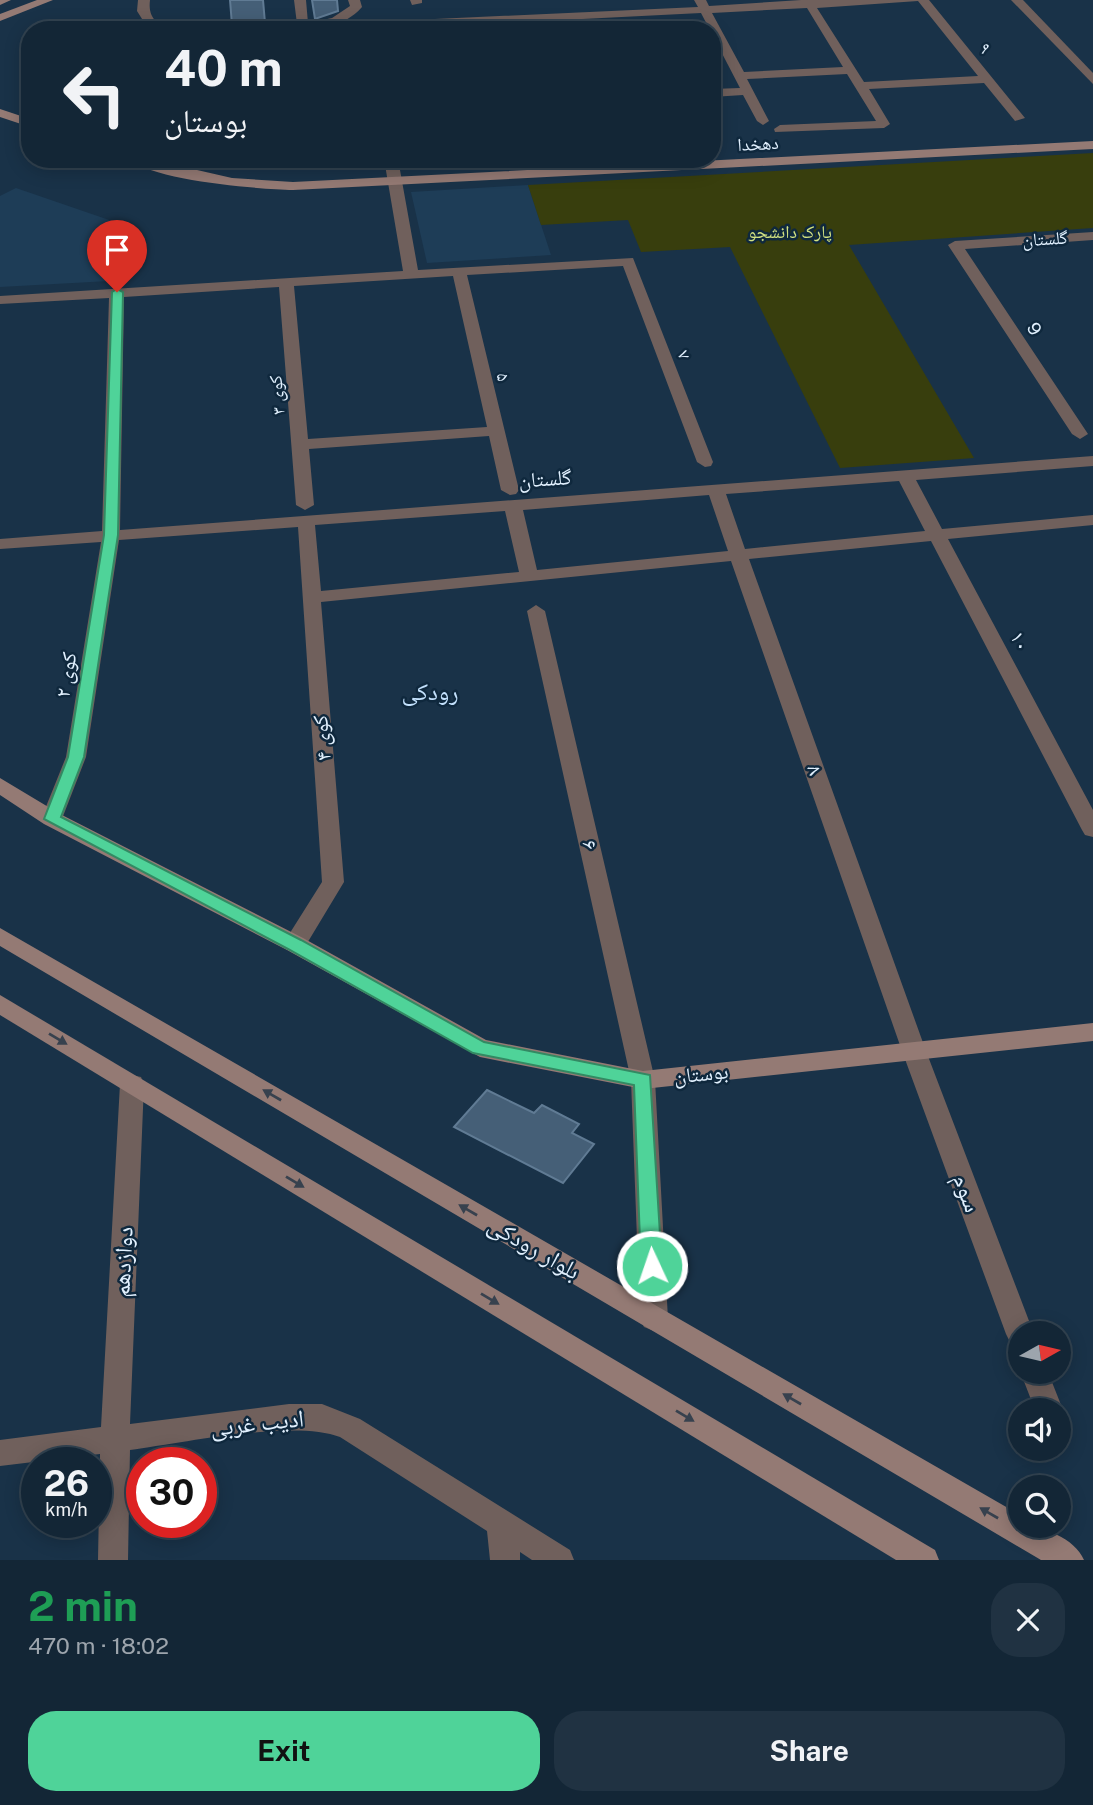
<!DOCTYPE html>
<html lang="en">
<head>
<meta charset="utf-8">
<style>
	:root { --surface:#132636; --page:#203242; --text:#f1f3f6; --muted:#9da5ad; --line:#324351; --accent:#4fd399 }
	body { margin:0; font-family:"Public Sans","Noto Naskh Arabic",sans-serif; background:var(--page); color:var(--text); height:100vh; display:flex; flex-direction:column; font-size:26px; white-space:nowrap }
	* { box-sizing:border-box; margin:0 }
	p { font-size:23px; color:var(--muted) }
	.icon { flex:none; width:38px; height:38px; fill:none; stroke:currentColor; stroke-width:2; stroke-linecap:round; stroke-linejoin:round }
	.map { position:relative; height:1560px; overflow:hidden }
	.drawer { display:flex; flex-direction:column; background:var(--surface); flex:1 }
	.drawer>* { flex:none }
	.banner { position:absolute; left:21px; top:21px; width:700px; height:147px; border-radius:28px; box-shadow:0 4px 18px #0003,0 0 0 2px var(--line); background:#132636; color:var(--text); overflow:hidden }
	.needle { width:46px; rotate:82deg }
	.tools { position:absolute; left:1008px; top:1321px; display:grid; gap:14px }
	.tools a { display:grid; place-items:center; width:63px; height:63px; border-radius:50%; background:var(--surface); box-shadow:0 4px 18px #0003,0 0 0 2px var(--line); font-size:35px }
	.speed { position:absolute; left:21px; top:1447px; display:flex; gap:14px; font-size:35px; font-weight:700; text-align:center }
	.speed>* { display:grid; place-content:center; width:91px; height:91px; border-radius:50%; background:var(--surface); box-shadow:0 4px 18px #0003,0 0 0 2px var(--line); line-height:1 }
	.speed small { font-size:18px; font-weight:400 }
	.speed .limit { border:10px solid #d22; background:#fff; color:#111 }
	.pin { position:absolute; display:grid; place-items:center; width:60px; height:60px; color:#fff; margin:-72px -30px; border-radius:50% 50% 50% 0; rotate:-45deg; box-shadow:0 0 7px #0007 }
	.pin .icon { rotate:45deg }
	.me { position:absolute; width:77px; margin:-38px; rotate:357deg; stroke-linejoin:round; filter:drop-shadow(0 0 5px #0008) }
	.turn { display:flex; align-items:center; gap:24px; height:147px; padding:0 28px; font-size:32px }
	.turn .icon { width:91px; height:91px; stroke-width:2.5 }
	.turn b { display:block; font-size:49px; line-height:60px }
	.round { display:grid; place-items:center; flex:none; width:74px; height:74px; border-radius:28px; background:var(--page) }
	.headline { display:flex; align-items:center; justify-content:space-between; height:119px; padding:0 28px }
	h1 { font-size:42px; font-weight:700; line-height:52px; color:#1e9e55 }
	.cta { display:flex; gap:14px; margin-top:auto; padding:14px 28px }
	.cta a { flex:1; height:80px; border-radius:28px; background:var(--accent); color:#111; font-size:28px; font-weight:700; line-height:80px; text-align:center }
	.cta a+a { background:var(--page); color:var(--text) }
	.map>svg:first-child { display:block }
	.built { fill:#1e3d57 }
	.green { fill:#383e0d }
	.building { fill:#455f77; stroke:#607b94; stroke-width:2 }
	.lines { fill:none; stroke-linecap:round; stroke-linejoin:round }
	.street { fill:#70605c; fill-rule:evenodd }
	.secondary { fill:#947a74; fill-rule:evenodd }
	.oneway { fill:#37414e }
	.route { fill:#4fd399; stroke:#338963; stroke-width:2 }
	.labels { text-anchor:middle; stroke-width:5; stroke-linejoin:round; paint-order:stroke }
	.far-street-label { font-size:18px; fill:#e1f0fe; stroke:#0f283d }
	.far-park-label { font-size:18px; fill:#d3e281; stroke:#0f283d }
	.street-label { font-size:21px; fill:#e1f0fe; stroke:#0f283d }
	.quarter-label { font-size:24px; fill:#c3e1fd; stroke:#0f283d }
	.near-street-label { font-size:24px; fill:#e1f0fe; stroke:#0f283d }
</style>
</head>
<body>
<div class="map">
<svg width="1093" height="1560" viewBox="0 0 1093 1560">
	<rect width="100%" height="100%" fill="#193248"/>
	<g class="built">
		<path d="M528,185L551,255L427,263L411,192Z"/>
		<path d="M16,188L115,222L109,281L0,287V196Z"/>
	</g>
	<path class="green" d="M1093,153V228L849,245L974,458L840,468L730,247L641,252L628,220L541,225L528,185Z"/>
	<g class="building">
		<path d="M230,0H263L265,23L232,25Z"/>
		<path d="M312,0H337L338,11L315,19Z"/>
		<path d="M487,1090L534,1113L542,1105L579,1124L572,1133L594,1144L563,1183L454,1127Z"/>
	</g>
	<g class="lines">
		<g class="street">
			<path d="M138,0H150C148,16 155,22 167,30H149L137,11Z"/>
			<path d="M294,0H306L308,23L332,18L350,6L348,0H360L362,7C334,39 280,30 242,30L248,27L297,24Z"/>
			<path d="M410,0H422V3L412,5Z"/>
			<path d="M694,0H706L709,6L801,0H929L1025,118L1015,121L984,83L869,89L890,124L884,128L775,132L774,129L780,125L876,121L847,74L747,79L769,121L763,125L757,121L743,95L712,97V89L740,88L701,13L364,30L392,21L698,7ZM918,1L978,76L864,82L817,8ZM807,8L843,67L744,72L712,13Z"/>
			<path d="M1011,0H1023L1093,73V84Z"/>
			<path d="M384,159H398L418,270L633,258L713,462L711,466L705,467L697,462L623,266L467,275L519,490L516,494L510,495L501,490L489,436L309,449L314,505L305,510L296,505L279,287L124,297L120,530L1093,456V466L916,480L942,529L1093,515V525L948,539L1093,810V837L1085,835L1082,830L931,541L749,559L926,1051L1034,1334H1020V1346L1010,1342L1006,1334L902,1051L731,561L321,602L344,882L303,950H287L283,944L322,882L298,527L119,540L86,757L60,824L52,826L41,819L66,757L101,542L0,549V539L102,531L109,298L0,304V296L403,271ZM453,276L487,427L308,439L294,286ZM899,481L925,531L745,549L726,494ZM709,495L728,551L537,570L523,510ZM505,511L519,572L321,591L315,525Z"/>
			<path d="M481,159H495L496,163L484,166Z"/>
			<path d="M1093,232V240L965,249L1088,434L1080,439L1072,434L948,245L955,241Z"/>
			<path d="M536,605L545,611L655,1080L668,1319L664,1327L654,1331L644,1327L640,1319L631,1080L527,611Z"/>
			<path d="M132,1075L141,1077L144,1084L130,1424L289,1404H322L360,1419L570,1550L574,1560H532L520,1552V1560H490L487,1531L340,1437C294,1419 182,1443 130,1450L128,1560H98L100,1454L0,1466V1440L101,1427L120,1084L123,1077Z"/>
			<path d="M1020,1371L1048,1372L1063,1410L1059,1419V1410H1035Z"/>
		</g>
		<g class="secondary">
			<path d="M0,0H11L0,5Z"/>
			<path d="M37,0H53L0,21V14Z"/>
			<path d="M0,109L30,119V127L0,117Z"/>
			<path d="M1093,141V149L293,190C257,189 155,181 129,159H149L232,178L293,182Z"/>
			<path d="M0,778L60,814L303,938L486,1040L643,1071L1093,1023V1041L643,1089L480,1057L287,950L44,824L0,795Z"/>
			<path d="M0,928L1020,1515V1526C1042,1526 1075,1538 1084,1560H1041L0,946Z"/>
			<path d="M0,995L935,1550L939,1560H896L0,1015Z"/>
		</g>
	</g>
	<defs><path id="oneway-solid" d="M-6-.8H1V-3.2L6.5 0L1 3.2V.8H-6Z" transform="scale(1.75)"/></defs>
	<g class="oneway">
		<use href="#oneway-solid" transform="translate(58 1039) rotate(31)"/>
		<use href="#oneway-solid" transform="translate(272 1095) rotate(-150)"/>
		<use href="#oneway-solid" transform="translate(295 1182) rotate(31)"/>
		<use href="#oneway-solid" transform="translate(468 1210) rotate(-150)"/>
		<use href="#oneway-solid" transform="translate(490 1299) rotate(31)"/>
		<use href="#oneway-solid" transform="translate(792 1399) rotate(-150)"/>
		<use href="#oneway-solid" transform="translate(685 1416) rotate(31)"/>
		<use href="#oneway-solid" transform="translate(989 1513) rotate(-150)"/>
	</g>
	<path class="route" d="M117,289L123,292L118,535L84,757L61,817L301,940L484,1042L650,1075L662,1266L659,1272L652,1274L644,1272L641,1266L634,1085L473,1053L288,949L44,819L68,757L104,535L112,292Z"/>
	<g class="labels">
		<g class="far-street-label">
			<text transform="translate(985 48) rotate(51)" y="6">۹</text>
			<text transform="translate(758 144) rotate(-3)" y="6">دهخدا</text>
			<text transform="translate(1045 239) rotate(-4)" y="6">گلستان</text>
			<text transform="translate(1034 329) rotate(57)" y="6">9</text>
			<text transform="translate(684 355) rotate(69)" y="6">۷</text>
			<text transform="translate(503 377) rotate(77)" y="6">۵</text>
			<text transform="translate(277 395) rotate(-95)" y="6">کوی ۳</text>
		</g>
		<g class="far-park-label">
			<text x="790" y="238">پارک دانشجو</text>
		</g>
		<g class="street-label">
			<text transform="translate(545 479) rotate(-4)" y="7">گلستان</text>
			<text transform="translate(1020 641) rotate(63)" y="7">۱۰</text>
			<text transform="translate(66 675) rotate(-81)" y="7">کوی ۲</text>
			<text transform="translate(322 738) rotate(-95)" y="7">کوی ۴</text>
			<text transform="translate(815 770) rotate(71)" y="7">۸</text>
			<text transform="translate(590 845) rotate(77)" y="7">۶</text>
			<text transform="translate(701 1074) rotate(-6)" y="7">بوستان</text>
		</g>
		<g class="quarter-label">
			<text x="430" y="700">رودکی</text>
		</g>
		<g class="near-street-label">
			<text transform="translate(967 1193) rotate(69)" y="8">سوم</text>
			<text transform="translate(534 1248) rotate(30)" y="8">بلوار رودکی</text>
			<text transform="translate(123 1262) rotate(-87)" y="8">دوازدهم</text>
			<text transform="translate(257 1423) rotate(-6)" y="8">ادیب غربی</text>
		</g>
	</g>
</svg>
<div class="tools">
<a><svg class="needle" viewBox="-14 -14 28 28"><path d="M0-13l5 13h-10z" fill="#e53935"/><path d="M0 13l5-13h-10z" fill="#9da5ad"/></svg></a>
<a><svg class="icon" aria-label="sound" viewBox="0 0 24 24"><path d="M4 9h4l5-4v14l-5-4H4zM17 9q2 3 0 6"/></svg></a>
<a><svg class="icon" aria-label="search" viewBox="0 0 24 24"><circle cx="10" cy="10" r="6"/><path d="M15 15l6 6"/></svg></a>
</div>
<div class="speed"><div>26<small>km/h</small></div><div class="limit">30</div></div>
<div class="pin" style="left:117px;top:292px;background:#d93025"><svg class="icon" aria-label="arrive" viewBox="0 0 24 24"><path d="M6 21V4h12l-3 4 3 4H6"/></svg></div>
<svg class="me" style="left:652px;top:1266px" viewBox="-20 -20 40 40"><circle r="17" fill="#4fd399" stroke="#fff" stroke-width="3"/><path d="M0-11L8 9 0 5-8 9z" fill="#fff"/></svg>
<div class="banner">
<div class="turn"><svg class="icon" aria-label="left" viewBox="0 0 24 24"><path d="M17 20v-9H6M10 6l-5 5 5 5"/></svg><div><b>40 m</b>بوستان</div></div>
</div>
</div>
<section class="drawer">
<div class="headline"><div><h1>2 min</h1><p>470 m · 18:02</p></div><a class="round"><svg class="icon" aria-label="close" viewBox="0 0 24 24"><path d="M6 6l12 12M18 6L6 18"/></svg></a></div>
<div class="cta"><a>Exit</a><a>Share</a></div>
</section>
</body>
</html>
